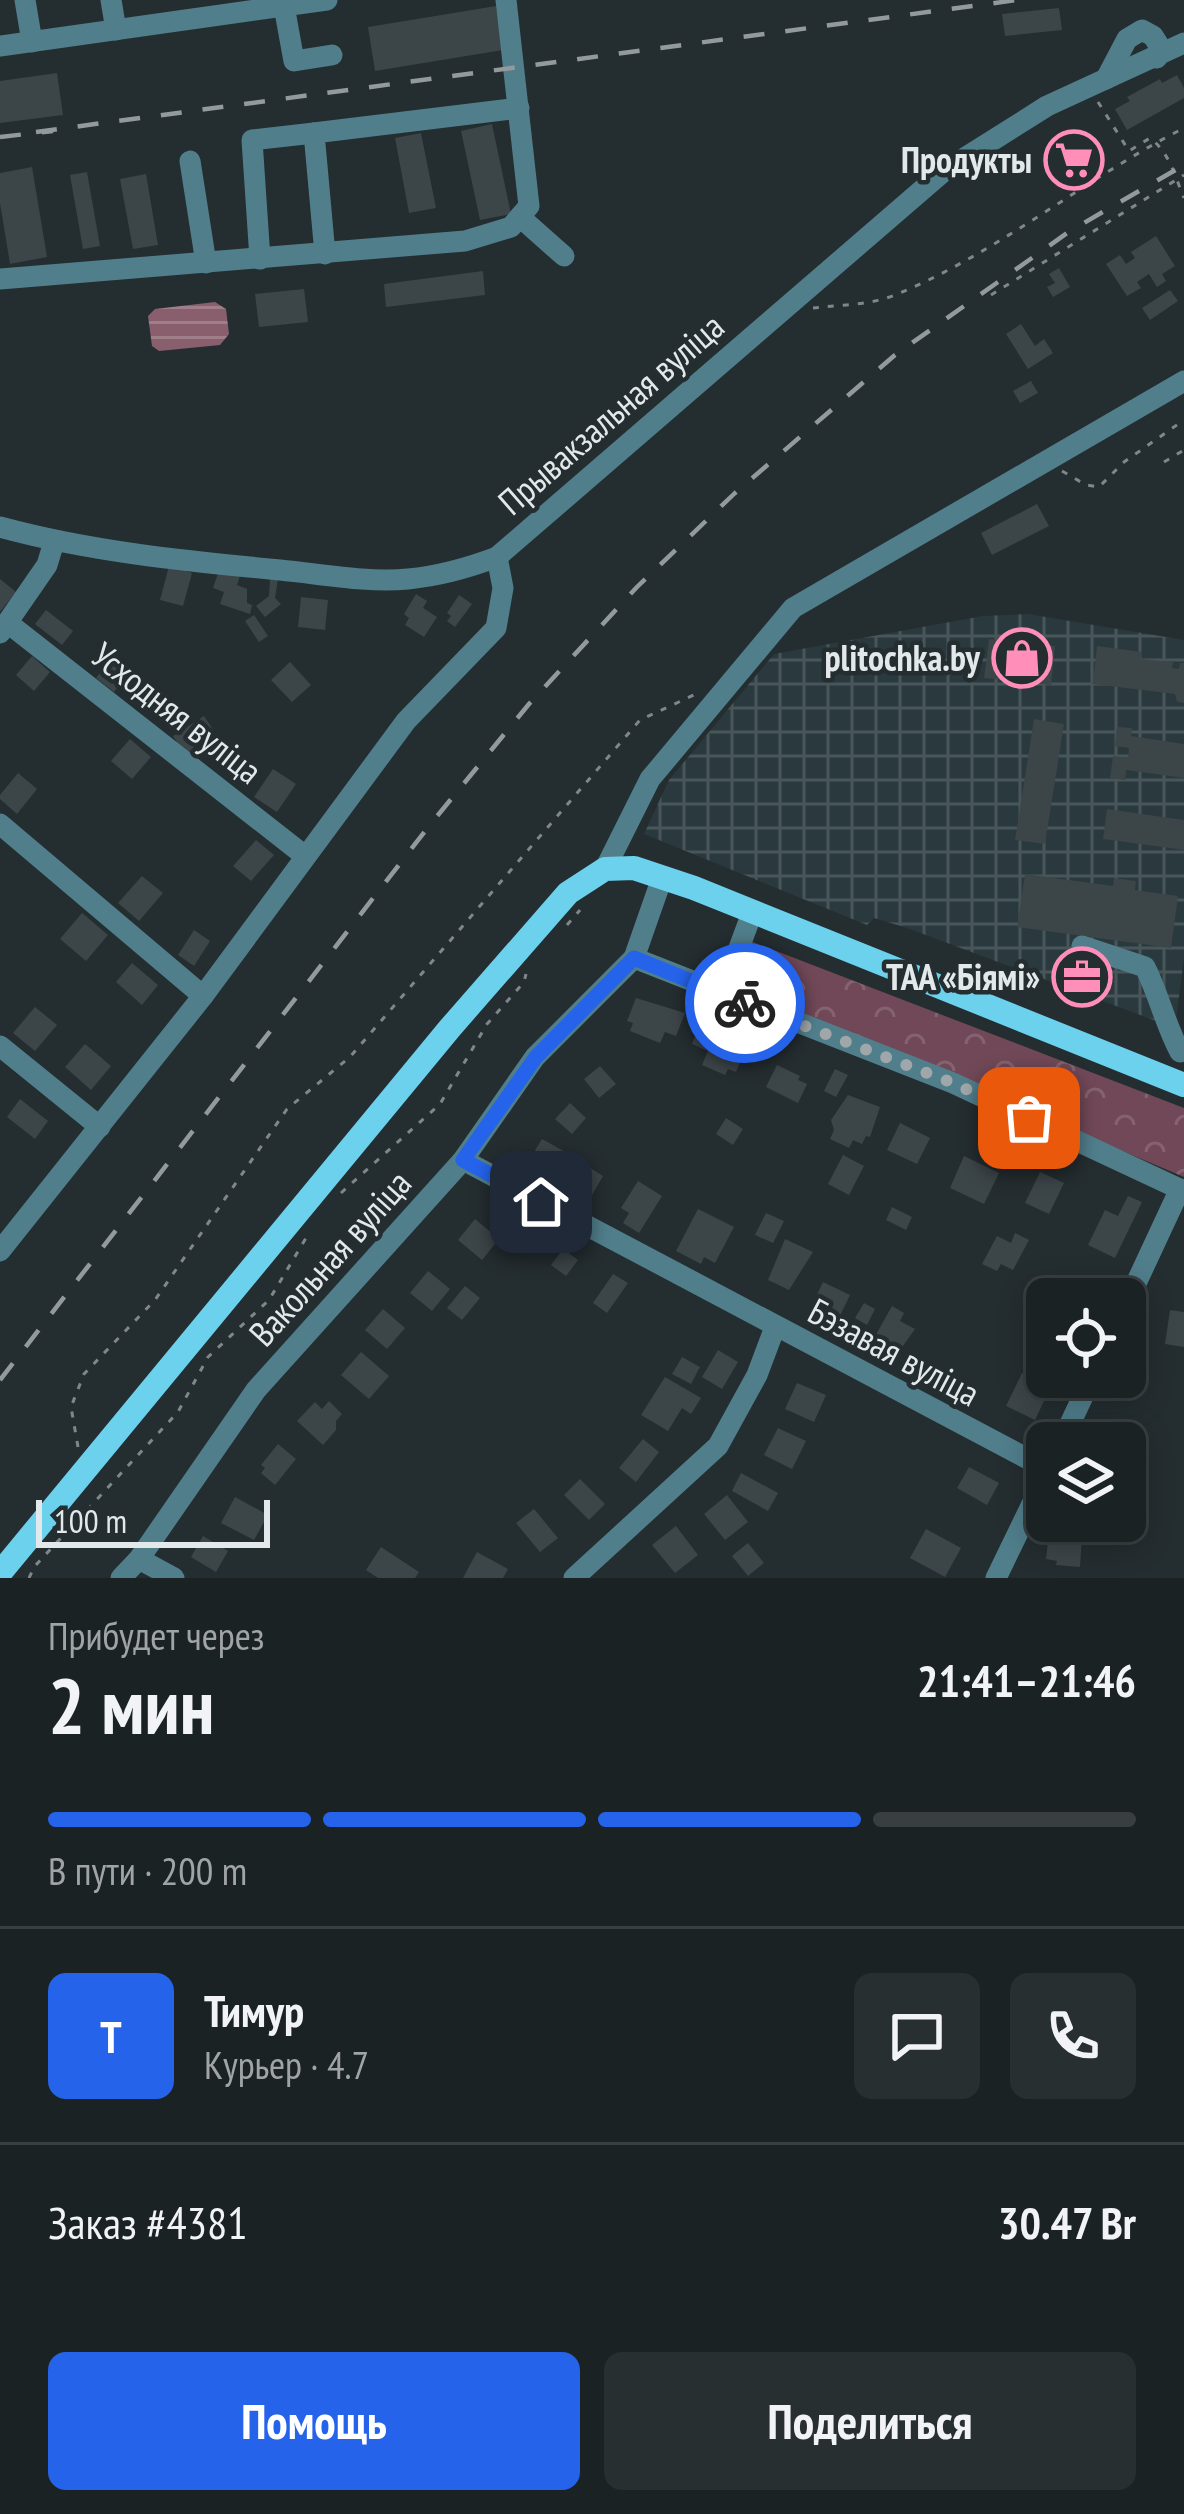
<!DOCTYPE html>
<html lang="ru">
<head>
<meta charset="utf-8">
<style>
  :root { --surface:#1b2224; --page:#282f31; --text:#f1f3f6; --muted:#a0a4a6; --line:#393f41; --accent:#2563eb }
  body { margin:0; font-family:"PT Sans Narrow",sans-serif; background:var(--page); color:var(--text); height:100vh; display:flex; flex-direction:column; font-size:45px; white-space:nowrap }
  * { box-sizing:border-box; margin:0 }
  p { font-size:39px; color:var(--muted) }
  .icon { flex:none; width:66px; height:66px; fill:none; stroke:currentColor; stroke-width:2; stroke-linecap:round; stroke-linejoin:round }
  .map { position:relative; height:1578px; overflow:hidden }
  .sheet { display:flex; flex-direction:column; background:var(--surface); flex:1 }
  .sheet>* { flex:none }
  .buttons { position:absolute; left:1026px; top:1278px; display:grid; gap:24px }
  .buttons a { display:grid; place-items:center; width:120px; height:120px; border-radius:18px; background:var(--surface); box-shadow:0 6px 30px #0003,0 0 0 3px var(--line); font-size:60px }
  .scale { position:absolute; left:36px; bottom:30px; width:234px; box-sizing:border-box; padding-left:12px; border:6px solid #e3e9eb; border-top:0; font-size:33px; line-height:42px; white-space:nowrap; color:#e3e9eb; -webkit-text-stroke:9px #242d30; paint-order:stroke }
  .pin { position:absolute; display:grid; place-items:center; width:102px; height:102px; color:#fff; margin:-51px; border-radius:24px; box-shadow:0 6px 18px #0006 }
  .courier { position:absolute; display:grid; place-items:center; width:120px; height:120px; margin:-60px; border:9px solid #2563eb; border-radius:50%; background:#fff; color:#222; box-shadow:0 3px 15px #0007 }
  .overview em { font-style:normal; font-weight:600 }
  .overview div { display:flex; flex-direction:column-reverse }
  .overview { display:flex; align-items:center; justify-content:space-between; height:204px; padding:0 48px }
  h1 { font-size:78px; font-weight:600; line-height:90px }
  .bar { display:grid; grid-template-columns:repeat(4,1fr); gap:18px 12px; align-content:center; height:144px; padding:0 48px }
  .bar i { height:15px; border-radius:9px; background:var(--line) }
  .bar .selected { background:var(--accent) }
  .bar p { grid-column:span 4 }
  .line { display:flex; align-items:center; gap:30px; padding:0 48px; border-top:3px solid var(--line) }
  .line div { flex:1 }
  .round { display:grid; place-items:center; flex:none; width:126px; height:126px; border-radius:18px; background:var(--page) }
  .primary-button { display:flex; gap:24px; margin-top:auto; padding:24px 48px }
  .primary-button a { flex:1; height:138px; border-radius:18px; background:var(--accent); color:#fff; font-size:48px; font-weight:600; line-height:138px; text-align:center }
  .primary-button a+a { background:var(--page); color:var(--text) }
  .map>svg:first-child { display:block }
</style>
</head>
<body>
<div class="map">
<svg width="1184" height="1578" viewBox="0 0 1184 1578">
  <defs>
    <pattern id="industrial-grid" width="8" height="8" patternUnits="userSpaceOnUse" patternTransform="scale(3)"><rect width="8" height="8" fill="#29393e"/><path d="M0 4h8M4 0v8" fill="none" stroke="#48565a"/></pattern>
    <pattern id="forest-crowns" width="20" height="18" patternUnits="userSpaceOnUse" patternTransform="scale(3)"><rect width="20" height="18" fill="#714857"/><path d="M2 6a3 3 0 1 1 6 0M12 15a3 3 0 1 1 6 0" fill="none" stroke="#85626f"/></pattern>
    <pattern id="water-rules" width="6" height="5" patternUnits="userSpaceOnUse" patternTransform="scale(3)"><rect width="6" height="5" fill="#895e6d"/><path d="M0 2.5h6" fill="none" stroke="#9f7d89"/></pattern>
  </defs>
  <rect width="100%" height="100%" fill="#242d30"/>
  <path fill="url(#industrial-grid)" d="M1028,614L1184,640V958L1175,1028L907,928L874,918L867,925L644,834L669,780L774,654L983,616Z"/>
  <path fill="url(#forest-crowns)" d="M750,941L1184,1108V1177L793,1011L796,988L738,966Z"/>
  <path fill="url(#water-rules)" d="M215,302L226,309L229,334L220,345L159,351L152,346L148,316L155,309Z"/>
  <g fill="#3c4548">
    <path d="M496,6L503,50L375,71L368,27Z"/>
    <path d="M1059,8L1062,30L1005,36L1002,14Z"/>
    <path d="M57,73L63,115L0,123V81Z"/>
    <path d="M1177,75L1184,88V98L1127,130L1115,109L1130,101L1127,97L1160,79L1162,83Z"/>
    <path d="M492,124L511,214L480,220L461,131Z"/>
    <path d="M421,133L436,208L409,213L395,138Z"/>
    <path d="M1082,140L1095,163L1065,179L1053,156Z"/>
    <path d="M32,167L47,257L10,264L0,203V173Z"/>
    <path d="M87,172L100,246L83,249L70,175Z"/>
    <path d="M146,174L158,245L133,249L120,179Z"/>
    <path d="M1156,236L1175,266L1162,274L1166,281L1157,287L1149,274L1137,282L1141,288L1127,296L1106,264L1120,255L1126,264L1135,258L1131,252Z"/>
    <path d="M1059,268L1070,287L1053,297L1047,287L1055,283L1049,274Z"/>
    <path d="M483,271L485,295L386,307L384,284Z"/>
    <path d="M304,289L308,322L259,327L255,294Z"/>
    <path d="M1170,290L1178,301L1150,320L1142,308Z"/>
    <path d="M1021,324L1035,346L1044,339L1053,353L1028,369L1006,334Z"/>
    <path d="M1031,381L1038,393L1020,403L1013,391Z"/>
    <path d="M1037,504L1049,526L992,555L981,533Z"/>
    <path d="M169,566L192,573L183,606L160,600Z"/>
    <path d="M218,573L240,576L237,585L247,589V603L252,605L250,614L220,604L224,592L213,588Z"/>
    <path d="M270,578L278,579L275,598L281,604L265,617L256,606L269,596Z"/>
    <path d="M0,579L16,592L0,612Z"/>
    <path d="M416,594L427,601L423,608L437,617L424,637L405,625L409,618L404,614Z"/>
    <path d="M459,595L472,604L455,627L447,621L451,616L447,613Z"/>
    <path d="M301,597L328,600L325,630L298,627Z"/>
    <path d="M46,610L73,631L62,645L35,624Z"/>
    <path d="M254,615L268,636L259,642L245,621Z"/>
    <path d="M989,639L1055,646L1051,685L984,678Z"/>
    <path d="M1097,646L1142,652L1141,659L1173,662L1172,668L1179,669L1180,663H1184V703L1177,702L1175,694L1093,684Z"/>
    <path d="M115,654L132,668L114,692L96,678Z"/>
    <path d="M32,656L50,672L34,691L16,675Z"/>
    <path d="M290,662L311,685L292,702L271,680Z"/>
    <path d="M204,716L216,734L185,755L173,736Z"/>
    <path d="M1034,719L1064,724L1045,844L1015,840Z"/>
    <path d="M1117,727L1132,728L1131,736L1184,744V778L1126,770L1125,780L1110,778L1113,756L1128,758L1129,748L1115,746Z"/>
    <path d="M130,739L151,757L132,779L111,761Z"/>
    <path d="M273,769L296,784L277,812L254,797Z"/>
    <path d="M18,773L37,789L17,814L0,799V795Z"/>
    <path d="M1107,809L1184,820V850L1103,839Z"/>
    <path d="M256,840L274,855L251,881L233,866Z"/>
    <path d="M1025,874L1113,886L1114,878L1136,881L1135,890L1178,896L1171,948L1017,927Z"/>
    <path d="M142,876L163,893L139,921L118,903Z"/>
    <path d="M82,913L108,935L86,961L60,939Z"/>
    <path d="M194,930L210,941L194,966L178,955Z"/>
    <path d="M132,963L158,985L142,1005L116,982Z"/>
    <path d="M1058,965L1110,985L1104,1000L1052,979Z"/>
    <path d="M636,998L685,1013L676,1036L665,1032L660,1043L630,1031L633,1023L627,1021Z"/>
    <path d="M35,1007L57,1025L35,1051L13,1033Z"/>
    <path d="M702,1019L738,1034L736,1041L747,1046L736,1072L728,1069L725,1075L702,1065L708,1051L692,1044Z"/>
    <path d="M85,1044L111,1066L91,1090L65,1067Z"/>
    <path d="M777,1065L800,1076L798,1080L807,1084L798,1103L766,1087Z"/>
    <path d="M600,1066L616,1084L599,1098L584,1079Z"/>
    <path d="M835,1069L848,1075L836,1097L824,1091Z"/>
    <path d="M848,1095L880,1107L870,1137L866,1136L862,1144L853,1140L849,1148L830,1139L834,1130L831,1120Z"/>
    <path d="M20,1099L48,1121L35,1139L7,1117Z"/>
    <path d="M570,1103L586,1118L572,1134L555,1119Z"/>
    <path d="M726,1118L743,1129L733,1145L716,1134Z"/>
    <path d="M900,1123L930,1138L917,1164L887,1150Z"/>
    <path d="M542,1139L569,1154L553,1181L526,1165Z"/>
    <path d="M843,1155L864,1166L849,1195L828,1184Z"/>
    <path d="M964,1156L999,1173L984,1204L950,1188Z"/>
    <path d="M579,1161L603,1176L588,1202L563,1188Z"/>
    <path d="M1040,1172L1064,1183L1049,1214L1025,1203Z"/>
    <path d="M638,1181L662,1196L639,1233L623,1223L629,1213L621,1208Z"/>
    <path d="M1128,1196L1142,1202L1115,1258L1088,1245L1105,1210L1118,1216Z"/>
    <path d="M892,1207L912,1217L906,1230L886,1220Z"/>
    <path d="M698,1209L734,1227L715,1263L704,1257L701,1264L676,1251Z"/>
    <path d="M766,1213L784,1221L773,1243L755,1235Z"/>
    <path d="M475,1219L499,1239L482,1260L458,1240Z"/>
    <path d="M1015,1233L1029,1240L1013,1270L1001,1264L997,1271L982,1264L997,1236L1011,1243Z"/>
    <path d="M785,1239L813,1252L789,1290L768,1280Z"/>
    <path d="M563,1249L578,1260L566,1276L551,1265Z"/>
    <path d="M428,1271L450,1289L432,1311L410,1293Z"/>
    <path d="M613,1274L628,1283L607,1313L593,1303Z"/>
    <path d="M823,1282L850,1295L838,1320L811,1307Z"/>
    <path d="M465,1286L480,1298L462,1320L447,1308Z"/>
    <path d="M864,1303L875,1309L867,1325L855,1318Z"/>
    <path d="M892,1306L904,1313L900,1321L915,1329L891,1363L877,1355L884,1343L874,1338Z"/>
    <path d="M383,1309L405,1328L387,1349L365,1330Z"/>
    <path d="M1170,1310L1184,1312V1347L1165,1344Z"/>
    <path d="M718,1350L738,1362L722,1389L702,1377Z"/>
    <path d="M361,1352L389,1376L369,1399L341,1375Z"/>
    <path d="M682,1357L700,1367L691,1384L672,1374Z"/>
    <path d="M1022,1373L1051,1386L1035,1420L1006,1406Z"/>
    <path d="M665,1377L701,1398L691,1414L682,1408L668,1431L641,1415Z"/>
    <path d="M797,1383L826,1395L814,1422L785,1409Z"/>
    <path d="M329,1401L342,1414L336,1421V1430L323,1445L297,1421L315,1402L322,1409Z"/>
    <path d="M778,1428L806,1441L792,1469L764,1455Z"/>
    <path d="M1106,1431L1136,1435L1132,1474L1125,1473V1443H1105Z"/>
    <path d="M643,1439L659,1452L636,1482L619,1468Z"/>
    <path d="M278,1444L296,1459L275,1485L261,1473L265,1468L261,1465Z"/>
    <path d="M969,1467L999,1483L987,1505L957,1488Z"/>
    <path d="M741,1473L778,1493L768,1511L732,1491Z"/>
    <path d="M580,1479L605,1504L589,1520L564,1495Z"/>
    <path d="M727,1495L748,1522L725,1540L704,1514Z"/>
    <path d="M235,1497L268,1515L254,1540L221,1523Z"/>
    <path d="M534,1509L558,1538L540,1552L516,1523Z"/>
    <path d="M676,1526L698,1555L675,1573L652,1545Z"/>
    <path d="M926,1529L961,1548L945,1577L910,1558Z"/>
    <path d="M1049,1533L1082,1536L1080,1567L1056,1565L1057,1561L1046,1559Z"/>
    <path d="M203,1536L228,1551L216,1572L191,1557Z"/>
    <path d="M748,1543L764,1563L748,1576L732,1556Z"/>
    <path d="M381,1547L419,1572L415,1578H378L366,1570Z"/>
    <path d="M477,1552L508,1569L503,1578H463Z"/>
  </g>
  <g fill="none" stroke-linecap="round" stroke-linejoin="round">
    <g stroke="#80878a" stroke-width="3" stroke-dasharray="6 9" stroke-linecap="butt">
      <path d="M1098,102L1129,151L1150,138C1170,153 1175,177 1184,198"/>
      <path d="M991,295L1184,175"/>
      <path d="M813,308C840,305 870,305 895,295C998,253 1084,179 1184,128"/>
      <path d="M1164,462L1184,450"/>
      <path d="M1062,471L1086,485L1099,487L1124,462L1184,420"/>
      <path d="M567,925L580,910"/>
      <path d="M341,1193L440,1104L487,1024L524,982L526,974"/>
      <path d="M78,1447L71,1407L84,1374L155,1300L287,1109L350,1057L640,720L696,694"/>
      <path d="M29,1578L34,1567L178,1412L208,1357L269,1300L309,1233"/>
    </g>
    <g stroke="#507e8b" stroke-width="21">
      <path d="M25,0L32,42"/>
      <path d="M111,0L116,30"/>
      <path d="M284,6L294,61L332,55"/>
      <path d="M0,46L327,0"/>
      <path d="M1106,79L1127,39L1142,30L1153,36L1160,47L1157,58"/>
      <path d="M190,161L206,263"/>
      <path d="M520,217L564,256"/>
      <path d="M325,254L314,133L519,108"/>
      <path d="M260,259L252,140L314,133"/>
      <path d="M0,279L465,241L511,227L529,206L506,0"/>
      <path d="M0,527C92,552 186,561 280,570C322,574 367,583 408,579C439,576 468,568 497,557L944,171L1047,106L1184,43"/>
      <path d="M8,623L305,856"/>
      <path d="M0,633L47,565L54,542"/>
      <path d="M0,824L203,996"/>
      <path d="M605,869L650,779L793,608L1184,381"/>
      <path d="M1082,946L1145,967C1159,995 1165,1024 1180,1052"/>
      <path d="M634,958L662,878"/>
      <path d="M722,994L752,913"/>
      <path d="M0,1046L100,1127"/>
      <path d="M463,1160L1047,1469"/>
      <path d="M0,1251L203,996L406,721L496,628L503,588L497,557"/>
      <path d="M1125,1307L1180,1189"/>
      <path d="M1061,1443L1092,1377"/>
      <path d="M139,1559L174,1578"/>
      <path d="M121,1578L139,1559L256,1390L463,1160L535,1057L634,958L953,1083L1184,1191"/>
      <path d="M574,1578L718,1446L757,1375L775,1327"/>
      <path d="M996,1578L1047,1473"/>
    </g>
    <path stroke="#6cd1ed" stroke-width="24" d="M0,1573L450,1028L568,893L605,869L634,868L694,888L1184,1085"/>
    <g stroke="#939a9d" stroke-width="4.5" stroke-dasharray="21 21" stroke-linecap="butt">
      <path d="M36,132L1017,0"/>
      <path d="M0,137L53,131"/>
      <path d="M0,1380L429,826L529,704L637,587L735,493L895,355L1070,231L1184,165"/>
    </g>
  </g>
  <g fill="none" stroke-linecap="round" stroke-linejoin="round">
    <path stroke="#a0a7aa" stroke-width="12" stroke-dasharray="0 21.6" d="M745,1003L953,1083L1029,1118"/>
    <path stroke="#2563eb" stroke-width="15" d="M541,1202L463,1160L536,1057L634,958L745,1003"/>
  </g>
  <defs>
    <symbol id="supermarket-ring" viewBox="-11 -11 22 22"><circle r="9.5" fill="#242d30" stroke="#ff8eb9" stroke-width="1.5"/><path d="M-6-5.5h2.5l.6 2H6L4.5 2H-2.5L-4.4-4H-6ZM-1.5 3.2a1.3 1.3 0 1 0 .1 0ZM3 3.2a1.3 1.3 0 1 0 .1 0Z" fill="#ff8eb9"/></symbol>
    <symbol id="shop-ring" viewBox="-11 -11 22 22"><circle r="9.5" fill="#242d30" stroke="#ff8eb9" stroke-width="1.5"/><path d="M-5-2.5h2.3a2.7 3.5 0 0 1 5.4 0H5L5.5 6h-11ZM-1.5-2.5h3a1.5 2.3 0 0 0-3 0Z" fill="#ff8eb9"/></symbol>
    <symbol id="office-ring" viewBox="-11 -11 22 22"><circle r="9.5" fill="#242d30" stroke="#ff8eb9" stroke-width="1.5"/><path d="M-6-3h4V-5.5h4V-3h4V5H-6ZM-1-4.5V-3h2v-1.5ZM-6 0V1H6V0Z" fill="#ff8eb9"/></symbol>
  </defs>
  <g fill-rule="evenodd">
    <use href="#supermarket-ring" x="1041" y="127" width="66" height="66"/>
    <use href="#shop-ring" x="989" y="625" width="66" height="66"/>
    <use href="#office-ring" x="1049" y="944" width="66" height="66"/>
  </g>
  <g text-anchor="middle" stroke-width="9" stroke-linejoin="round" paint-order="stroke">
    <g font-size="36" font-weight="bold" fill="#e3e9eb" stroke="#242d30" text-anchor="end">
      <text x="1032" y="173">Продукты</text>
      <text x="980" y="671">plitochka.by</text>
      <text x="1040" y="990">ТАА «Біямі»</text>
    </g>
    <g font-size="36" fill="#e3e9eb" stroke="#242d30">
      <text transform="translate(611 414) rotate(-41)" y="13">Прывакзальная вуліца</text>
      <text transform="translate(177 713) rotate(38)" y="13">Усходняя вуліца</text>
      <text transform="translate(330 1258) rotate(-48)" y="13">Вакольная вуліца</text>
      <text transform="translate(894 1352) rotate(28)" y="13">Бэзавая вуліца</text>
    </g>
  </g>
</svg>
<div class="buttons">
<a><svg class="icon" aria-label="locate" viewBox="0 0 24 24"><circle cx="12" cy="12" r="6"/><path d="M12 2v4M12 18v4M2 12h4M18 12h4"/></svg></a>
<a><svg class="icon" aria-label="layers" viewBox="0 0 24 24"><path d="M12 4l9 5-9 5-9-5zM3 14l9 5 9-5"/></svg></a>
</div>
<div class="scale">100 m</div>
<div class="pin" style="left:1029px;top:1118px;background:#ea580c"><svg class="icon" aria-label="bag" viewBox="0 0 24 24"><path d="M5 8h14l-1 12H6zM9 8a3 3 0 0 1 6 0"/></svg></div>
<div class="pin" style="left:541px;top:1202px;background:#1f2937"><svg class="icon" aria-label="home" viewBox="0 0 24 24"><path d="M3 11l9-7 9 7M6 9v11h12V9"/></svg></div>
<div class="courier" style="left:745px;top:1003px"><svg class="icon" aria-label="bike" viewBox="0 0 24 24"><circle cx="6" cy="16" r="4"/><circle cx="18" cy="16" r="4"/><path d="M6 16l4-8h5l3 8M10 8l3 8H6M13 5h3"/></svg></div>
</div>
<section class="sheet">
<div class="overview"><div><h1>2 мин</h1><p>Прибудет через</p></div><em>21:41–21:46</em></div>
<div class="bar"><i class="selected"></i><i class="selected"></i><i class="selected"></i><i></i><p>В пути · 200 m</p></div>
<div class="line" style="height:216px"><b class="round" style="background:var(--accent);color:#fff">Т</b><div><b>Тимур</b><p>Курьер · 4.7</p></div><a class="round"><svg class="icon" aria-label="chat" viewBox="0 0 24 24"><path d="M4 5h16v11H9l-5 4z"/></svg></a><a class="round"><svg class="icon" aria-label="phone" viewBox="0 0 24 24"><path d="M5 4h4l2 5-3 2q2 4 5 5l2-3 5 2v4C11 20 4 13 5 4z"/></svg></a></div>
<div class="line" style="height:156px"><div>Заказ #4381</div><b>30.47 Br</b></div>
<div class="primary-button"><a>Помощь</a><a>Поделиться</a></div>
</section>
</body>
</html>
